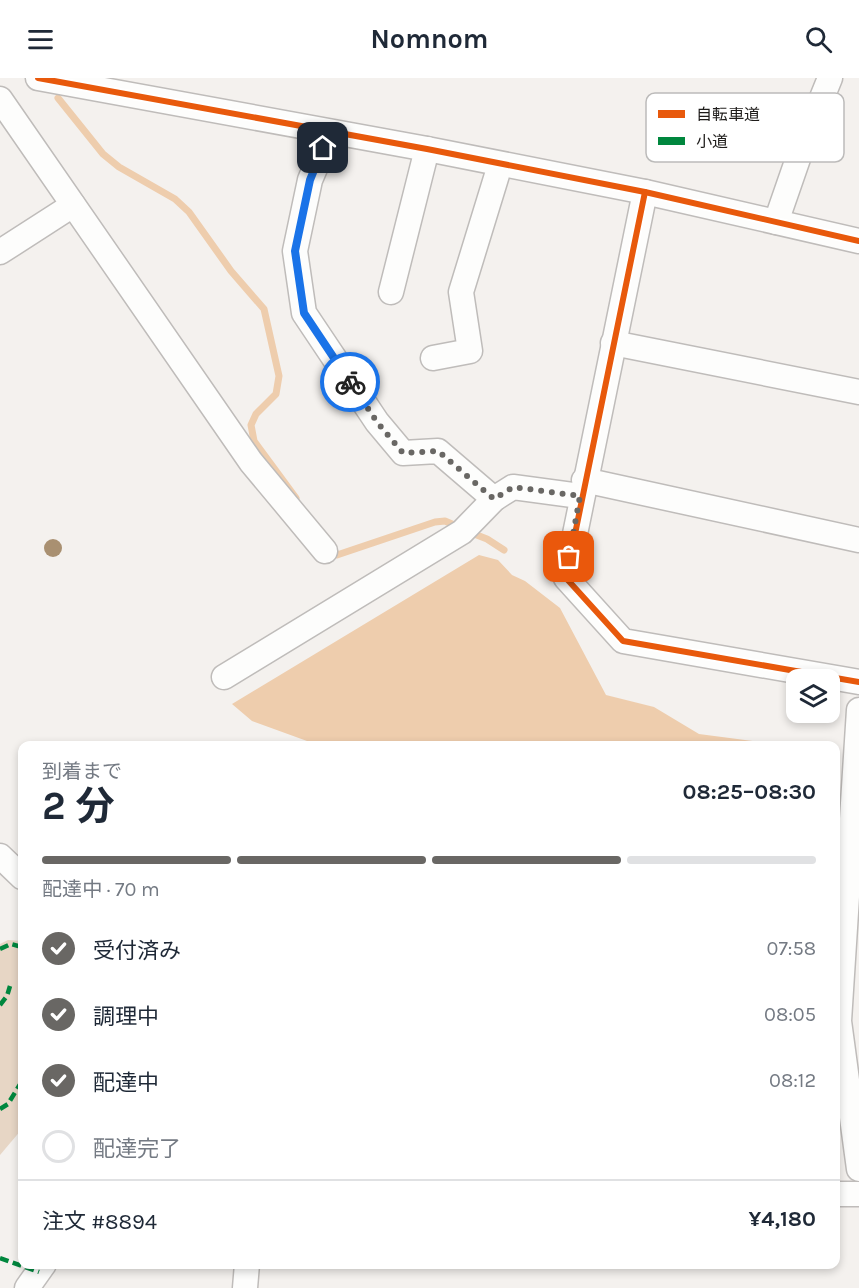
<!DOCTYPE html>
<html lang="ja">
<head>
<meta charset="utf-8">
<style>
  :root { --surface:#fff; --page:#f6f6f7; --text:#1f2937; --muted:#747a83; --line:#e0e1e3; --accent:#696764 }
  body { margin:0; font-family:Karla,"Noto Sans JP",sans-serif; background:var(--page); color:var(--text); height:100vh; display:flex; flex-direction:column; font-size:22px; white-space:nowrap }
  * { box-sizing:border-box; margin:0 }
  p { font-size:20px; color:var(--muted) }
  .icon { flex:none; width:33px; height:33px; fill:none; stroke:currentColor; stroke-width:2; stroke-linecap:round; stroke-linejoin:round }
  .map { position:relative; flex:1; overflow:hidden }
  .drawer { position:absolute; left:18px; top:663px; width:822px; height:528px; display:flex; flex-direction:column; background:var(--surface); border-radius:12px; box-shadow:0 3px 9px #0003 }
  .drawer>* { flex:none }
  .fabs { position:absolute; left:786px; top:591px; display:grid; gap:12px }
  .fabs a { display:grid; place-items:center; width:54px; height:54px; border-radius:12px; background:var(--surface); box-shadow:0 3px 9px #0003; font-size:30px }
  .pin { position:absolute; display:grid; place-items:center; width:51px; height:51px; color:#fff; margin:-26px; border-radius:12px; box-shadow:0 3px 9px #0006 }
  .courier { position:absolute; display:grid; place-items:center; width:60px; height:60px; margin:-30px; border:4px solid #1a73e8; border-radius:50%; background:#fff; color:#222; box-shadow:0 2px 8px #0007 }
  .overview em { font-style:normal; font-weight:700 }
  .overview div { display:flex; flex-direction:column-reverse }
  .overview { display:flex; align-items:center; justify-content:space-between; height:102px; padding:0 24px }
  h1 { font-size:39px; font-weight:700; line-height:45px }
  .bar { display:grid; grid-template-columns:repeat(4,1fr); gap:9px 6px; align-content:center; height:72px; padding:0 24px }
  .bar i { height:8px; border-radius:4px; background:var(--line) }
  .bar .current { background:var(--accent) }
  .bar p { grid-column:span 4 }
  .line { display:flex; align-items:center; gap:15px; padding:0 24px; border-top:2px solid var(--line) }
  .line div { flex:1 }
  ol { padding:0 24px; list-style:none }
  li { display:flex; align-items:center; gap:18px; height:66px }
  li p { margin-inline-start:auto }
  li .icon { padding:6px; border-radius:50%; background:var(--accent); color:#fff; stroke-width:4 }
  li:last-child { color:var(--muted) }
  li i { width:33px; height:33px; border:3px solid var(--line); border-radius:50% }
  header { display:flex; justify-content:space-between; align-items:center; height:78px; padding:0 24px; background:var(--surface); font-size:27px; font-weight:700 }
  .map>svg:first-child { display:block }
</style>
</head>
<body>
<header><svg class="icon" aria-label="menu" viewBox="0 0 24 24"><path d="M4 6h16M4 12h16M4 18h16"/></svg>Nomnom<svg class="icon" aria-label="search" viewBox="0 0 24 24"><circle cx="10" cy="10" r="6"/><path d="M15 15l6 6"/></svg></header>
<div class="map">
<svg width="859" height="1210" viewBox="0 0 859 1210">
  <rect width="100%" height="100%" fill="#f4f1ee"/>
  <path fill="#e7d6c5" d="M8,862L22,863V1051L0,1077V866Z"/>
  <path fill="#eecdad" d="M479,477L498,482L512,497L525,503L560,530L606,617L654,629L699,656L783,667H318L252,643L232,626Z"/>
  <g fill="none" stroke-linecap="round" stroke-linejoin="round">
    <g stroke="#eecdad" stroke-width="7">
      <path d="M58,20L103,76L119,89L175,121L189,134L231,193L264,231L279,298L276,316L256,336L251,347L254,363L296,420"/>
      <path d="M469,454L487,461L504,472"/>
      <path d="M331,468L337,477L435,444L445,443L459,449"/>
    </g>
    <defs>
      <g id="minor">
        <path d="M38,0L427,71L645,114L859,163"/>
        <path d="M0,21L251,384L325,473"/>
        <path d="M330,55L310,102L295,173L304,235L377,344L403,375L438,373L494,421"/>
        <path d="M645,114L566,500L623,563L859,604"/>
        <path d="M776,144L802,69L830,0"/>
        <path d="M0,174L73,127"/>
        <path d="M391,214L427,71"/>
        <path d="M613,265L859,314"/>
        <path d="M433,280L470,273L461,214L500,87"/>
        <path d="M584,402L859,462"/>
        <path d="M224,599L462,454L494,421L513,409L580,418"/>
        <path d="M859,632L839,943L859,1091"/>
        <path d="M0,778L22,799"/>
        <path d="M836,1116H859"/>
        <path d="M27,1210L44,1186"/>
        <path d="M245,1210L247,1186"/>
      </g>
    </defs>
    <use href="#minor" stroke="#bfbcba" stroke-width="27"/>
    <use href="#minor" stroke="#fdfdfc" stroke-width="24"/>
    <g stroke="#00873e" stroke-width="4.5" stroke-dasharray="9 4.5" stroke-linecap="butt">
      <path d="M0,871L11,866L22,869"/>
      <path d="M0,927L7,918L10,908"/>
      <path d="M0,1031L8,1026L22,1003"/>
      <path d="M0,1180L39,1194"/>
    </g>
    <defs>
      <g id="cycleway">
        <path d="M38,0L427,71L645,114L859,163"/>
        <path d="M645,114L566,500L623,563L859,604"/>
      </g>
    </defs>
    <use href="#cycleway" stroke="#fff" stroke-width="10"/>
    <use href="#cycleway" stroke="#e8590c" stroke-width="6"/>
  </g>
  <circle fill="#a99071" cx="53" cy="470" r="9"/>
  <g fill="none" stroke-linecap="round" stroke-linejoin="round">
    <path stroke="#696764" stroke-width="6" stroke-dasharray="0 10.8" d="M350,304L377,344L403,375L438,373L494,421L513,409L580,418L569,479"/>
    <path stroke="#1a73e8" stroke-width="8" d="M323,70L310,102L295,173L304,235L350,304"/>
  </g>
  <rect x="646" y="15" width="198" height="69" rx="9" fill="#fff" stroke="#bcbbba" stroke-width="1.5"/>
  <rect x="658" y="32" width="27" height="8" fill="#e8590c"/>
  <rect x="658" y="59" width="27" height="8" fill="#00873e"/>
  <g font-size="16" fill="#1e1c1a">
    <text x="696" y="42">自転車道</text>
    <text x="696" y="69">小道</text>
  </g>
</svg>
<div class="fabs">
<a><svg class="icon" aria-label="layers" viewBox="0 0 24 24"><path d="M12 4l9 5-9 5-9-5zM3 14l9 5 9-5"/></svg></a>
</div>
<div class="pin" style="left:569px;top:479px;background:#ea580c"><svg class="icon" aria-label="bag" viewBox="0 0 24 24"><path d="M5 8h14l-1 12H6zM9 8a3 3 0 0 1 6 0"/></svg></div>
<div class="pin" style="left:323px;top:70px;background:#1f2937"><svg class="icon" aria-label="home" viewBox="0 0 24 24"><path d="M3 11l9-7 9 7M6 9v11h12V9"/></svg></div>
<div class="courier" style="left:350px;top:304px"><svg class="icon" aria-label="bike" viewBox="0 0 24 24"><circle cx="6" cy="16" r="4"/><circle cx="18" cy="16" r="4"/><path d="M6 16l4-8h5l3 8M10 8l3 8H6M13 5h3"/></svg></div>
<section class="drawer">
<div class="overview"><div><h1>2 分</h1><p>到着まで</p></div><em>08:25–08:30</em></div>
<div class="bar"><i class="current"></i><i class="current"></i><i class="current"></i><i></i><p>配達中 · 70 m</p></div>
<ol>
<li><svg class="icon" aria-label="check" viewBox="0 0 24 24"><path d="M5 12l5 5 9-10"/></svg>受付済み<p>07:58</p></li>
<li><svg class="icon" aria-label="check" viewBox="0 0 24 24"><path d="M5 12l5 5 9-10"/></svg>調理中<p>08:05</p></li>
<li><svg class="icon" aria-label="check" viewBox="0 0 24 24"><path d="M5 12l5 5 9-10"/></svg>配達中<p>08:12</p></li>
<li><i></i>配達完了</li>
</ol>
<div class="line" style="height:78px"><div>注文 #8894</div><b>¥4,180</b></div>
</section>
</div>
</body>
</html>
